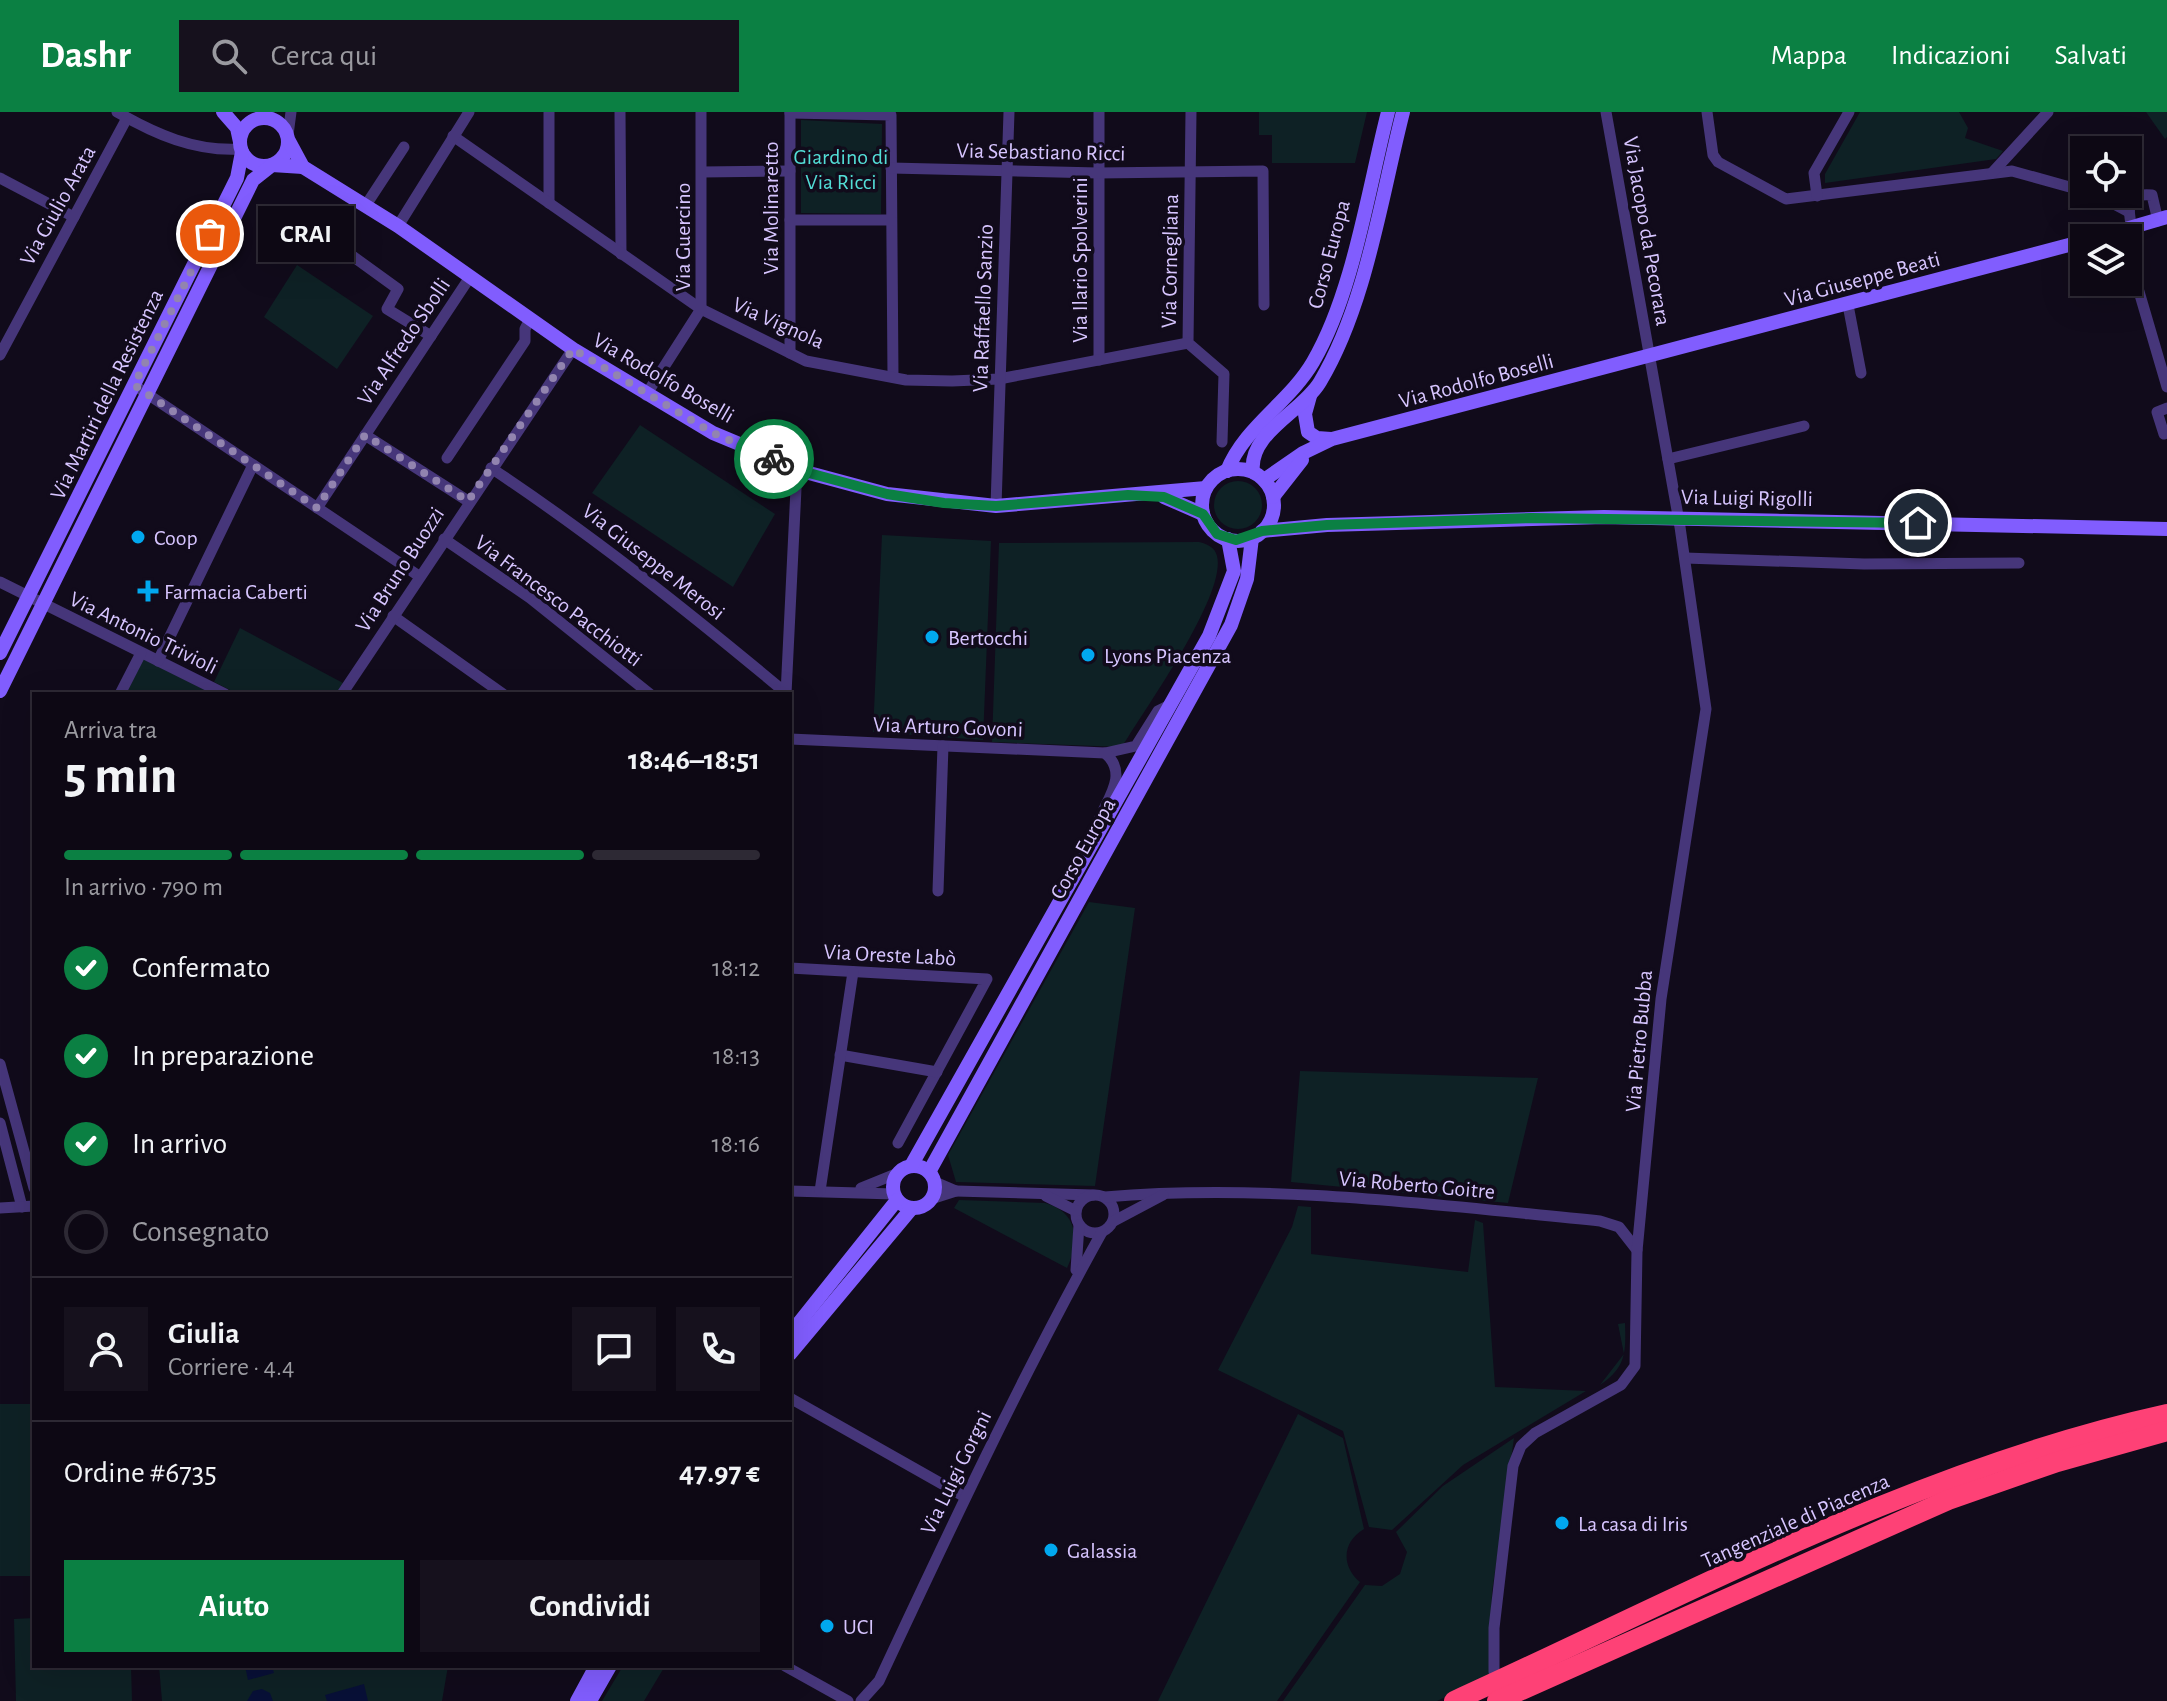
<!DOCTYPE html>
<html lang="it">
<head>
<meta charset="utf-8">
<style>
  :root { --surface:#0d0814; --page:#16111d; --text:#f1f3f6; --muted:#9a9aa0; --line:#2d2934; --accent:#0b8043 }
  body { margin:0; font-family:"Alegreya Sans",sans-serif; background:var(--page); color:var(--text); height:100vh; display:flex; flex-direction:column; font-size:30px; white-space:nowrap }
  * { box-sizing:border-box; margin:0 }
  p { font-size:26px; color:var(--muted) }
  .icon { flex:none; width:44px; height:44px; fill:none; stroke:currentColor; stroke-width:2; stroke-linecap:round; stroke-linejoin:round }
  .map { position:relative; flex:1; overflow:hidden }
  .sheet { position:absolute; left:32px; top:580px; width:760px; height:976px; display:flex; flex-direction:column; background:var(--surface); border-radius:0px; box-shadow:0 8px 32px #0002,0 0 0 2px var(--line) }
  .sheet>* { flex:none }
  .fabs { position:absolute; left:2070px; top:24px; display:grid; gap:16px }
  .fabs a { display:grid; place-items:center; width:72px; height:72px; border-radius:0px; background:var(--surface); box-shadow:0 8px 32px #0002,0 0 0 2px var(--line); font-size:40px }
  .pin { position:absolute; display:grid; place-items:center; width:68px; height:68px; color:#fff; margin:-34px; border:4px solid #fff; border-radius:50%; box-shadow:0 2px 8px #0007 }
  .courier { position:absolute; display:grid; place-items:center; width:80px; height:80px; margin:-40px; border:6px solid #0b8043; border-radius:50%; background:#fff; color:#222; box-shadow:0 2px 10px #0007 }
  .bubble { position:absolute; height:56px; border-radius:0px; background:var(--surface); box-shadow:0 8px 32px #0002,0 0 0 2px var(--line); font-size:26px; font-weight:700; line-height:56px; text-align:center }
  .summary em { font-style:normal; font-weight:700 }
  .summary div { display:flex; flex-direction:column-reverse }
  .summary { display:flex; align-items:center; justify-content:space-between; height:136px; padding:0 32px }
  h1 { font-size:52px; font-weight:700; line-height:60px }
  .bar { display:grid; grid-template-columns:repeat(4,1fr); gap:12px 8px; align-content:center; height:96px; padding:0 32px }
  .bar i { height:10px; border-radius:6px; background:var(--line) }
  .bar .selected { background:var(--accent) }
  .bar p { grid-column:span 4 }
  .line { display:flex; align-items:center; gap:20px; padding:0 32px; border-top:2px solid var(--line) }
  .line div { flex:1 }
  .round { display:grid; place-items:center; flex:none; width:84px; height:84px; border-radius:0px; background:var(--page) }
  ol { padding:0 32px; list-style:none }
  li { display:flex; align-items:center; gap:24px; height:88px }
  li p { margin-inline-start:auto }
  li .icon { padding:8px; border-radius:50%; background:var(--accent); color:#fff; stroke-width:4 }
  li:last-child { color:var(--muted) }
  li i { width:44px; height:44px; border:4px solid var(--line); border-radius:50% }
  .button { display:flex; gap:16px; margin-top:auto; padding:16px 32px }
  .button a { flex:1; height:92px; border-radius:0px; background:var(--accent); color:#fff; font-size:32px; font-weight:700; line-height:92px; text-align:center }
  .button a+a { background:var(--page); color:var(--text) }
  header { display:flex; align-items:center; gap:48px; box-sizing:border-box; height:112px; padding:0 40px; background:var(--accent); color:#fff }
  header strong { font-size:38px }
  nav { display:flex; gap:44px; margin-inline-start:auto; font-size:28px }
  .search { width:560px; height:72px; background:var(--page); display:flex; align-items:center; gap:20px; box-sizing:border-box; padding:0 28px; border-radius:0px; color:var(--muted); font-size:30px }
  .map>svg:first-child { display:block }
</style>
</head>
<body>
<header>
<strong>Dashr</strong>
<div class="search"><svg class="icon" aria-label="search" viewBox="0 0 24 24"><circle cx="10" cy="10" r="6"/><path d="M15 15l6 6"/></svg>Cerca qui</div>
<nav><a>Mappa</a><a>Indicazioni</a><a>Salvati</a></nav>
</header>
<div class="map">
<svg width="2167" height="1589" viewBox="0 0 2167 1589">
  <rect width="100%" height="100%" fill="#110b1b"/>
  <g fill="#0e2125">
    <path d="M1259,0H1367L1355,51H1272V23H1259Z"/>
    <path d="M1860,0H1959L1968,16L1965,26L2003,39L1996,47L1825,71V62Z"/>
    <path d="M2146,0H2167V25L2165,27Z"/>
    <path d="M801,8L882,12L881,102L801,101Z"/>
    <path d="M297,153L373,204L337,257L264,205Z"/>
    <path d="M640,313L775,402L733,475L592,381Z"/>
    <circle cx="1238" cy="393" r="24"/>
    <path d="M882,423L991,429L983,628L873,620Z"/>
    <path d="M1199,430C1207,432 1215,435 1217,444C1227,483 1144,598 1122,635L992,630L999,431Z"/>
    <path d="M240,516L343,571L337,582H238L214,570Z"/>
    <path d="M143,547L205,578L204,582H126Z"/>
    <path d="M1089,790L1135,796L1095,1074L956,1070L948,1043Z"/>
    <path d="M1300,959L1538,966L1508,1091L1291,1070Z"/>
    <path d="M959,1088L1045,1091C1078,1100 1080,1129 1067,1156L954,1096Z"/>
    <path d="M1298,1094L1311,1095V1142L1468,1160L1475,1108L1483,1111L1495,1275L1586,1279L1463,1353L1392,1418L1369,1415L1343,1319L1218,1258L1292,1115Z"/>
    <path d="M1625,1211C1626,1241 1626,1255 1600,1273L1624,1242L1618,1212Z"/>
    <path d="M0,1292H32L34,1464H0Z"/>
    <path d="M1298,1302L1343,1326L1364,1417C1342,1430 1341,1454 1360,1470L1277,1589H1158Z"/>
    <path d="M1514,1326L1492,1480L1489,1564L1437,1589H1283L1365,1473L1382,1474L1400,1462L1407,1440L1396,1420L1443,1374Z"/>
    <path d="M34,1506V1554H131L132,1589H16L14,1507Z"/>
    <path d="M159,1554H448L442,1589H162Z"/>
    <path d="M623,1554H665L644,1589H602Z"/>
  </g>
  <g fill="#081037">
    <path d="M245,1554H272L274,1561L248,1568Z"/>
    <path d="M364,1572L368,1589H327L325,1583Z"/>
    <path d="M262,1577L270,1581L273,1589H247L253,1579Z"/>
  </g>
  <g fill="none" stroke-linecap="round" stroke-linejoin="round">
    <g stroke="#46367a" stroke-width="11">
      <path d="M117,0C155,22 195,40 241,37"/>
      <path d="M549,0V91"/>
      <path d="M620,0L621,142"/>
      <path d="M1099,0V248"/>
      <path d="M1191,0L1188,231L1224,262L1222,330"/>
      <path d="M1707,0L1713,43L1718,50L1786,87L2012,59L2084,79"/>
      <path d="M790,1L891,3L893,265"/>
      <path d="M261,6L269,0"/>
      <path d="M288,23L291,0"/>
      <path d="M453,24L701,197L806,249L906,268L952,269L999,267L1188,231"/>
      <path d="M891,56L1098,61L1263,59L1264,193"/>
      <path d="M702,60L790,59"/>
      <path d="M1992,61L2048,0"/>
      <path d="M0,66L74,105"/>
      <path d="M2095,82L2127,99"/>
      <path d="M1817,84L1814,61L1849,0"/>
      <path d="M366,93L404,35"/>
      <path d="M790,108H891"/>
      <path d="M398,114L469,0"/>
      <path d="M2132,116C2127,96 2127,80 2152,83L2158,109"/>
      <path d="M294,139L311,114L398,177L387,197L431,224"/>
      <path d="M2128,142L2167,275"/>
      <path d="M1848,193L1861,261"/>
      <path d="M790,241V0"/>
      <path d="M0,243L127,6"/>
      <path d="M134,273L419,464"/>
      <path d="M646,283L701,197V0"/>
      <path d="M2167,296L2157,300L2164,322L2167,321"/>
      <path d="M365,323L468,389"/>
      <path d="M447,346L525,229V217L530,207"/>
      <path d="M1668,347L1804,314"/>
      <path d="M491,356C595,425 690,501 786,581"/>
      <path d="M996,394L1009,0"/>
      <path d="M317,396L470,165"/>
      <path d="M444,427L530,486L650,582"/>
      <path d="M1685,446L1864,452L2019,451"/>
      <path d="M0,470L225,582"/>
      <path d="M393,504L503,582"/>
      <path d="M158,549L253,353"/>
      <path d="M120,582L141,541"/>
      <path d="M342,582L573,237"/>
      <path d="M786,582L797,356"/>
      <path d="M790,627L1105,641L1136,634L1158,599L1170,593"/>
      <path d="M1093,726C1097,696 1134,666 1105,641"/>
      <path d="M938,779L943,634"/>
      <path d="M790,856L987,867L898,1031"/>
      <path d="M840,943L937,960"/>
      <path d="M0,952L34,1076"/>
      <path d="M0,1011L22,1095"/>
      <path d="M861,1076L898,1061"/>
      <path d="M790,1079L894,1082"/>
      <path d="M820,1079L853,860"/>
      <path d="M956,1079L1093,1083"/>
      <circle cx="1095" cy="1102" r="19"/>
      <path d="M1046,1084L1076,1099"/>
      <path d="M1105,1085C1271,1071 1435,1093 1600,1109L1619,1115L1637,1138"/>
      <path d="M931,1087L956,1079L935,1070"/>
      <path d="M0,1096L34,1094"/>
      <path d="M1114,1109L1163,1083"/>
      <path d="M1076,1158L1079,1113"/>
      <path d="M790,1286L965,1385"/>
      <path d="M785,1554L848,1589"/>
      <path d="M1494,1560V1516L1513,1354L1521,1334L1535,1321L1621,1273L1635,1254L1637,1139L1661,887L1706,597L1680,415L1606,0"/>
      <path d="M861,1589L879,1569C950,1417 1021,1266 1102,1120"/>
    </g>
    <g stroke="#815dfe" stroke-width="14">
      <path d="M223,0L237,16L240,30"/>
      <circle cx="264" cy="30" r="24"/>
      <path d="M289,29L303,55L398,114L573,237L713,321L809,361L887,382L996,394L1206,376"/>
      <path d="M2095,126L2167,105"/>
      <path d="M1310,284L1305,302L1308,320L1317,326L1331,327"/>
      <circle cx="1238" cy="393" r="36"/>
      <path d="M1227,359C1244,315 1289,291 1313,250C1353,182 1368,78 1388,0"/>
      <path d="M1253,360C1248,321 1302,300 1320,270C1366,193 1381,86 1403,0"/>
      <path d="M1264,368L1303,341L1332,327L2084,129"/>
      <path d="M1164,385L1203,402"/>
      <path d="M1273,385L1302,348"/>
      <path d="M1262,419L1327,413L1604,405L2167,417"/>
      <path d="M0,541L237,66L242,40"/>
      <path d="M0,579L253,68L272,53L303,55"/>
      <circle cx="914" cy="1075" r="21"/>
      <path d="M911,1054L1209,524L1234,459L1228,427"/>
      <path d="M929,1060L1231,513L1247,467L1252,426"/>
      <path d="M790,1222L897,1088"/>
      <path d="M790,1242L912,1096"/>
      <path d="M577,1589L596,1554"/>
      <path d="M590,1589L610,1554"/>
    </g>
    <g stroke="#fe4176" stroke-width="20">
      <path d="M1454,1589C1685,1484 1917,1357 2167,1302"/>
      <path d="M1497,1589L1948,1388L2057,1350L2167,1319"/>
    </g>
  </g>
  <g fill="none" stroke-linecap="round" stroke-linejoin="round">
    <path stroke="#9284af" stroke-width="8" stroke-dasharray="0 14.4" d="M210,122L134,273L317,396L365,323L468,389L573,237L713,321L774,347"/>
    <path stroke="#0b8043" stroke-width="10" d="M774,347L809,361L887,382L944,391L996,394L1128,383L1164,385L1203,402L1217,422L1236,428L1262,419L1327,413L1531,406L1918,411"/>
  </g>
  <g fill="#01a8ef" stroke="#110b1b" stroke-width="3">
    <circle cx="138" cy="425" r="8"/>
    <path d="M144 467h8v8h8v8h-8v8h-8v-8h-8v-8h8z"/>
    <circle cx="932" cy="525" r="8"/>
    <circle cx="1088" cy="543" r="8"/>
    <circle cx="1562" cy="1411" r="8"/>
    <circle cx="1051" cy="1438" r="8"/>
    <circle cx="827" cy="1514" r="8"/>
  </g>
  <g text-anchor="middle" stroke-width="7" stroke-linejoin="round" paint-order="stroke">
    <g font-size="22" fill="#d7c5ff" stroke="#110b1b">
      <text transform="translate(1041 39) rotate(1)" y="8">Via Sebastiano Ricci</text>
      <text transform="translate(57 93) rotate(-61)" y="8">Via Giulio Arata</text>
      <text transform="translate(770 96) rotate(-90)" y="8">Via Molinaretto</text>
      <text transform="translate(1648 119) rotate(80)" y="8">Via Jacopo da Pecorara</text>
      <text transform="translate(682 125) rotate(-90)" y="8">Via Guercino</text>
      <text transform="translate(1328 142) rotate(-75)" y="8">Corso Europa</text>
      <text transform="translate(1079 148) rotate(-90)" y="8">Via Ilario Spolverini</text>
      <text transform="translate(1169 149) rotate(-89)" y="8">Via Cornegliana</text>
      <text transform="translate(1862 166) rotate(-15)" y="8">Via Giuseppe Beati</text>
      <text transform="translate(982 196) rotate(-88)" y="8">Via Raffaello Sanzio</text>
      <text transform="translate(779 210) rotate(24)" y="8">Via Vignola</text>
      <text transform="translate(403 229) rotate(-56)" y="8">Via Alfredo Sbolli</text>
      <text transform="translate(664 265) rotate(30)" y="8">Via Rodolfo Boselli</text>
      <text transform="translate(1476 268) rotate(-15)" y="8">Via Rodolfo Boselli</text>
      <text transform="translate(106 282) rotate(-64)" y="8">Via Martiri della Resistenza</text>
      <text transform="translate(1747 385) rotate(1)" y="8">Via Luigi Rigolli</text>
      <text transform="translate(654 449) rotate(38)" y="8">Via Giuseppe Merosi</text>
      <text transform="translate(399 457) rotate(-57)" y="8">Via Bruno Buozzi</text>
      <text transform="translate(559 488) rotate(37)" y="8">Via Francesco Pacchiotti</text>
      <text transform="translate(144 520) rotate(26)" y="8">Via Antonio Trivioli</text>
      <text transform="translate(948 614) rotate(2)" y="8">Via Arturo Govoni</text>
      <text transform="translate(1082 736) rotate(-61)" y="8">Corso Europa</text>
      <text transform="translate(890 842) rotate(3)" y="8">Via Oreste Labò</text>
      <text transform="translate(1638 929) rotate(-85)" y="8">Via Pietro Bubba</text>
      <text transform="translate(1417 1072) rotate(5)" y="8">Via Roberto Goitre</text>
      <text transform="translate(955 1360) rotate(-64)" y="8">Via Luigi Gorgni</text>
      <text transform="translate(1795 1408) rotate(-24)" y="8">Tangenziale di Piacenza</text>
    </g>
    <g font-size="22" fill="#53ddd6" stroke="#110b1b">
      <text x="841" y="52">Giardino di<tspan x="841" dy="25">Via Ricci</tspan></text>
    </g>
    <g font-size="22" fill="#d7c5ff" stroke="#110b1b" text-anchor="start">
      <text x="154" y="433">Coop</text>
      <text x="164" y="487">Farmacia Caberti</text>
      <text x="948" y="533">Bertocchi</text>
      <text x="1104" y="551">Lyons Piacenza</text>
      <text x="1578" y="1419">La casa di Iris</text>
      <text x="1067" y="1446">Galassia</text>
      <text x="843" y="1522">UCI</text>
    </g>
  </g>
</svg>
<div class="fabs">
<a><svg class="icon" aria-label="locate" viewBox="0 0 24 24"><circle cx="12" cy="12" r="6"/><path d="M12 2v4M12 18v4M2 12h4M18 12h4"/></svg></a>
<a><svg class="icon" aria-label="layers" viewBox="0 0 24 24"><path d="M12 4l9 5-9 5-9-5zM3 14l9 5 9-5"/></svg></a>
</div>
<div class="pin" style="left:210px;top:122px;background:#ea580c"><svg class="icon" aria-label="bag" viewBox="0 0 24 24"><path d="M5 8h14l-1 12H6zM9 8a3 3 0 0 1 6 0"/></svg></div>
<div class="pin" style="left:1918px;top:411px;background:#1f2937"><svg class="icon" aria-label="home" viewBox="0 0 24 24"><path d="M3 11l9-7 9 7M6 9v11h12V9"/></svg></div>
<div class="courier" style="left:774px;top:347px"><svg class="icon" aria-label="bike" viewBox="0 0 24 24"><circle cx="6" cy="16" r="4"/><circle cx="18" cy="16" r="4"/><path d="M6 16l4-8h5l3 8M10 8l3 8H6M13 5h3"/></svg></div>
<div class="bubble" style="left:258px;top:94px;width:96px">CRAI</div>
<section class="sheet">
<div class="summary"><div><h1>5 min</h1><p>Arriva tra</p></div><em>18:46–18:51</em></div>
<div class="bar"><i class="selected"></i><i class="selected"></i><i class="selected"></i><i></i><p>In arrivo · 790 m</p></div>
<ol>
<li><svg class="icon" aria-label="check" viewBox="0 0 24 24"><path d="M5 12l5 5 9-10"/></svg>Confermato<p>18:12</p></li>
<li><svg class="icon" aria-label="check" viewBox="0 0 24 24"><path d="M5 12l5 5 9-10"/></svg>In preparazione<p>18:13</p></li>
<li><svg class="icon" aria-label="check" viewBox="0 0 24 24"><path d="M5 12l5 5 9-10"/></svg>In arrivo<p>18:16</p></li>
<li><i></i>Consegnato</li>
</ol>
<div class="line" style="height:144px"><a class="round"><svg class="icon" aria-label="person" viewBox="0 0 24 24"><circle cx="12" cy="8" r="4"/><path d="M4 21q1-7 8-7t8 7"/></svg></a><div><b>Giulia</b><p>Corriere · 4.4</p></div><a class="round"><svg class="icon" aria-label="chat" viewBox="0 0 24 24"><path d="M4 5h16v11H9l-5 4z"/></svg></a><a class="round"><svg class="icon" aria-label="phone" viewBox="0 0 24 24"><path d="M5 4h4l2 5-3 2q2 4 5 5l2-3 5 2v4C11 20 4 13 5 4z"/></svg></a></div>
<div class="line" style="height:104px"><div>Ordine #6735</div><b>47.97 €</b></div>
<div class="button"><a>Aiuto</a><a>Condividi</a></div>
</section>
</div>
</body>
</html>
